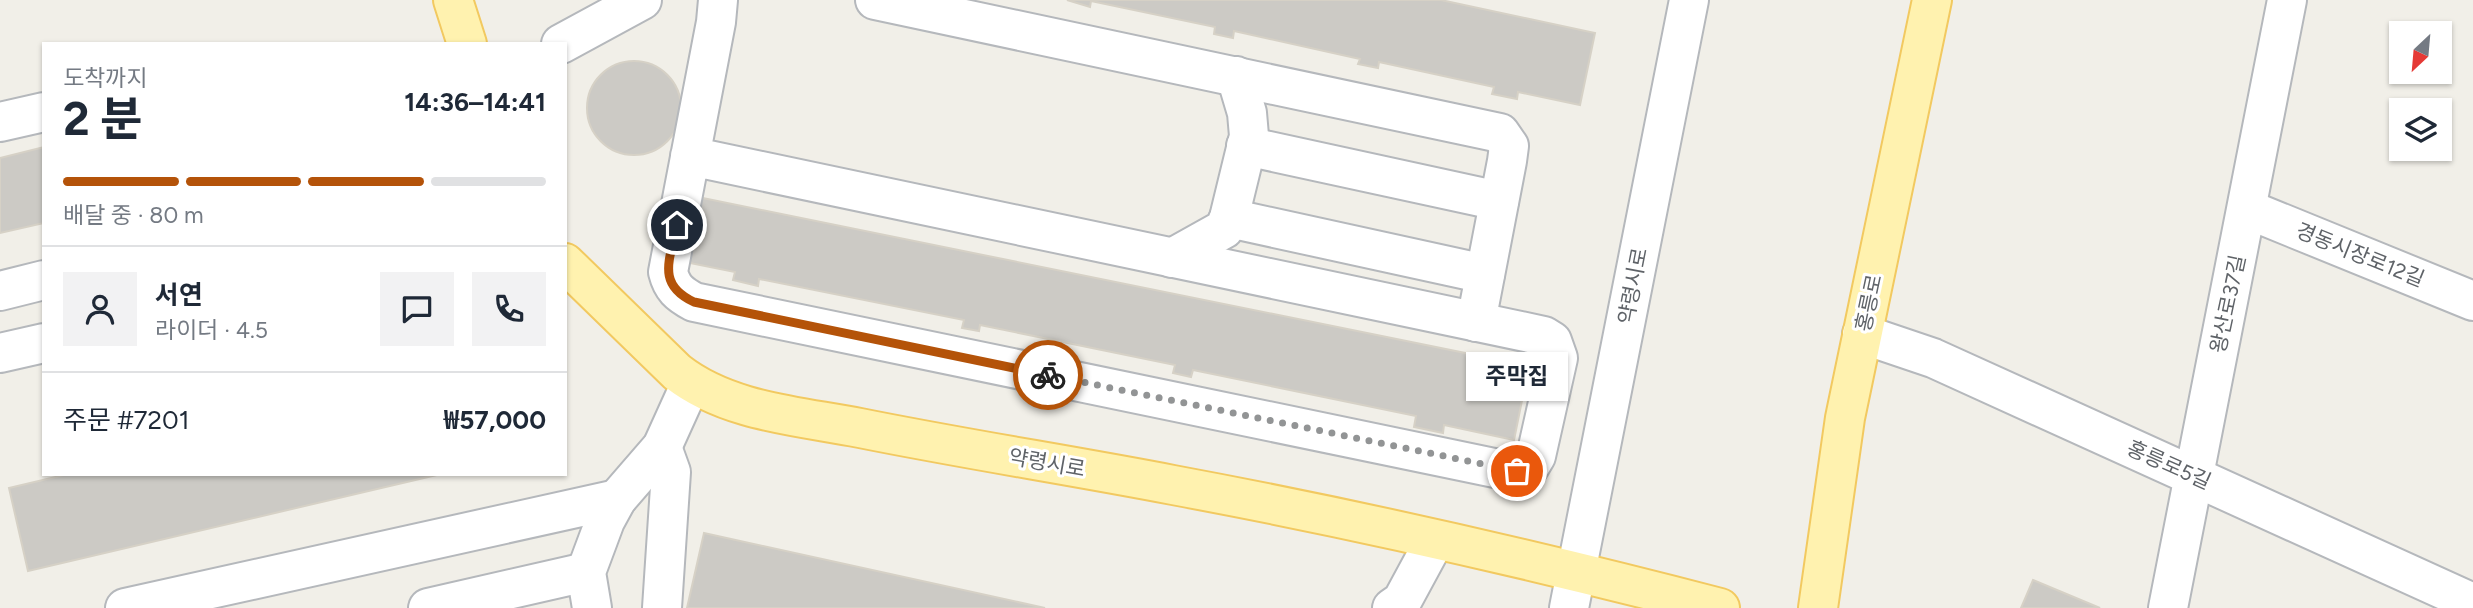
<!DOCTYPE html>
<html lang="ko">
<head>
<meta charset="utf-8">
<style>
  :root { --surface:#fff; --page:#f2f2f3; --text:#1f2937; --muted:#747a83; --line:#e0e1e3; --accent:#b45309 }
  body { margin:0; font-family:Figtree,"Noto Sans KR",sans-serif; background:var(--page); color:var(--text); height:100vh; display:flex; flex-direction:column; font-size:26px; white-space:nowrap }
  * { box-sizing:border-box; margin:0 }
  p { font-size:23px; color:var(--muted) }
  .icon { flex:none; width:38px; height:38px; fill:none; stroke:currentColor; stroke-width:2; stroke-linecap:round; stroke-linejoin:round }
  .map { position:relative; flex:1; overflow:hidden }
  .sheet { position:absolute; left:42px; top:42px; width:525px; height:434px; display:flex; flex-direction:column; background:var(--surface); border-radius:0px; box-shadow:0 2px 5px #0004 }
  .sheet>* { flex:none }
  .needle { width:46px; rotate:206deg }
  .fabs { position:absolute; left:2389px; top:21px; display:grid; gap:14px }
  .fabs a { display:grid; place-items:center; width:63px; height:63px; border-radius:0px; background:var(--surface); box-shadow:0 2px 5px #0004; font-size:35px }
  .pin { position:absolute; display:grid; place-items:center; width:60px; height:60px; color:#fff; margin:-30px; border:4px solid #fff; border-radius:50%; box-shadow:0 2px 7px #0007 }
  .courier { position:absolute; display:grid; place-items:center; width:70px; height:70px; margin:-35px; border:5px solid #b45309; border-radius:50%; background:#fff; color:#222; box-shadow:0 2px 9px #0007 }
  .bubble { position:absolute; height:49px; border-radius:0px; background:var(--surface); box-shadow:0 2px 5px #0004; font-size:23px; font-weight:700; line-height:49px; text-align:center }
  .summary em { font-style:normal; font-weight:700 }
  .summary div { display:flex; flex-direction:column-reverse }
  .summary { display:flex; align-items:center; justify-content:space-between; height:119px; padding:0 21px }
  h1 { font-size:46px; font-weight:700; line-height:52px }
  .bar { display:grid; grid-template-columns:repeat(4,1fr); gap:10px 7px; align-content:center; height:84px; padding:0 21px }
  .bar i { height:9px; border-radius:5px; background:var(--line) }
  .bar .selected { background:var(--accent) }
  .bar p { grid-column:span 4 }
  .line { display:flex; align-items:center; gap:18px; padding:0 21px; border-top:2px solid var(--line) }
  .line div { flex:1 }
  .round { display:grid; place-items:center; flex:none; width:74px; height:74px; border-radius:0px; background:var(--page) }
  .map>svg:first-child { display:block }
</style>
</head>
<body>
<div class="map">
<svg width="2473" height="608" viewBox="0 0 2473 608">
  <rect width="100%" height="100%" fill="#f1efe8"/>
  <g fill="#cccac5" stroke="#d6d1c6" stroke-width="2">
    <path d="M1067,0H1441L1595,33L1580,105L1518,92L1517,99L1492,94L1494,87L1379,62L1378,68L1358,64L1360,59L1234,31L1233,38L1214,34L1215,27L1091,1L1090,7Z"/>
    <circle cx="634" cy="108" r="47"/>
    <path d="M44,147V223L0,233V158Z"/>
    <path d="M693,196L1529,366L1514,440L1444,425L1443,433L1414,427L1416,416L1193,370L1191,377L1173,373L1175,365L980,325L979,331L962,328L964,320L759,279L758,286L733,280L735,272L680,261Z"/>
    <path d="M68,474H441L28,571L9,488Z"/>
    <path d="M704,533L1045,608H687Z"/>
    <path d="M2033,580L2100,608H2021Z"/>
  </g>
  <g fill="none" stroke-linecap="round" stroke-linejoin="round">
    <defs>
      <g id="minor">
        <path d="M875,0L1500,133L1509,146L1507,161L1476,322"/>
        <path d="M561,44L642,0"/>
        <path d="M0,122L44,112"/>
        <path d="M1246,146L1499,201"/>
        <path d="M690,156L1544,336L1552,341L1558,358L1536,456L1530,466L1517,470H1504L694,302C679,294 672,288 668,272L716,22L718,0"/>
        <path d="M2247,209L2473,301"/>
        <path d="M1229,218L1485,274"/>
        <path d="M1172,258L1224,229L1229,218L1249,136L1247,113L1236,76"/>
        <path d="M0,291L44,280"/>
        <path d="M1862,334L1933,358L2473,603"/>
        <path d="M0,353L44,343"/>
        <path d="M125,608L617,499"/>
        <path d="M428,608L586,572"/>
        <path d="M592,608L586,572L605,521L617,499L662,447L691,383"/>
        <path d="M662,608L671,472L662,447"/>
        <path d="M1392,608L1402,601L1435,540"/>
        <path d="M1569,608L1689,0"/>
        <path d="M2168,608L2287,0"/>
      </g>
      <g id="major">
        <path d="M453,0L467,44"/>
        <path d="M565,263L677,372C728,412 799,416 860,428C964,449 1069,465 1173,485C1356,519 1539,561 1720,608"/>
        <path d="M1818,608L1845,418L1932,0"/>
      </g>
    </defs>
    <use href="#minor" stroke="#b5b8bc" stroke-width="42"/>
    <use href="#major" stroke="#f2c960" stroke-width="42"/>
    <use href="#minor" stroke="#fff" stroke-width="38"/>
    <use href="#major" stroke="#fff2af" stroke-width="38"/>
  </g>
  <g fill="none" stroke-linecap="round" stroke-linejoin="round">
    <path stroke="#929495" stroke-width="7" stroke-dasharray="0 12.6" d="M1048,375L1517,471"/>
    <path stroke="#b45309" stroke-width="9" d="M677,225C670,260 656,284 694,302L1048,375"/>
  </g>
  <g text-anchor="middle" stroke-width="6" stroke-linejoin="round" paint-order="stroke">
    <g font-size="21" fill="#5f6368" stroke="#fff">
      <text transform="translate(2360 255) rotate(22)" y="7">경동시장로12길</text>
      <text transform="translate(1633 286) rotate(-79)" y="7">약령시로</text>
      <text transform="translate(1869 303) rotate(-78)" y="7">홍릉로</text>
      <text transform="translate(2228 304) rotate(-78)" y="7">왕산로37길</text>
      <text transform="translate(1047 463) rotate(10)" y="7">약령시로</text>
      <text transform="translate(2169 465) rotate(24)" y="7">홍릉로5길</text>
    </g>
  </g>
</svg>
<div class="fabs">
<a><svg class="needle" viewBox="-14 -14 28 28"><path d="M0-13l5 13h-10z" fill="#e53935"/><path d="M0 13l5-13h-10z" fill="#747a83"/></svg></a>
<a><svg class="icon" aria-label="layers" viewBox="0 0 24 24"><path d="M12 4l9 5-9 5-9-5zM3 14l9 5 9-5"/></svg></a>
</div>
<div class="pin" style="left:1517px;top:471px;background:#ea580c"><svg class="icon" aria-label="bag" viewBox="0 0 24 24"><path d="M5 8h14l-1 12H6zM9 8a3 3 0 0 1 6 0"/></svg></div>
<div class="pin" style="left:677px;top:225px;background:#1f2937"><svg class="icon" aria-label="home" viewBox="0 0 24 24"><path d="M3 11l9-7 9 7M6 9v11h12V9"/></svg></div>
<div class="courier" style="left:1048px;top:375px"><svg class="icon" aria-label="bike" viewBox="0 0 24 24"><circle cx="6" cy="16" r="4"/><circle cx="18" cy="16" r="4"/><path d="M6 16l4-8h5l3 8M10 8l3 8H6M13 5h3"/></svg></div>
<div class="bubble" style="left:1466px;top:352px;width:102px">주막집</div>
<section class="sheet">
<div class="summary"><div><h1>2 분</h1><p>도착까지</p></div><em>14:36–14:41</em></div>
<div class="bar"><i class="selected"></i><i class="selected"></i><i class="selected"></i><i></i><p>배달 중 · 80 m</p></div>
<div class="line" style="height:126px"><a class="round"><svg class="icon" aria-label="person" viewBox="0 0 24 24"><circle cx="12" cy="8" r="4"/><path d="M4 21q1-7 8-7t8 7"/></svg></a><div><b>서연</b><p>라이더 · 4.5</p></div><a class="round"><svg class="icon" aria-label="chat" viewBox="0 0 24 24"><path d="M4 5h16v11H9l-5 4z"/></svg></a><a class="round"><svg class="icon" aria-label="phone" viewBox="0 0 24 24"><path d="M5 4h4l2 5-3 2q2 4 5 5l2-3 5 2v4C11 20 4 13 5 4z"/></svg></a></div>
<div class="line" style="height:91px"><div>주문 #7201</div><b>₩57,000</b></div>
</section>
</div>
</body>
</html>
